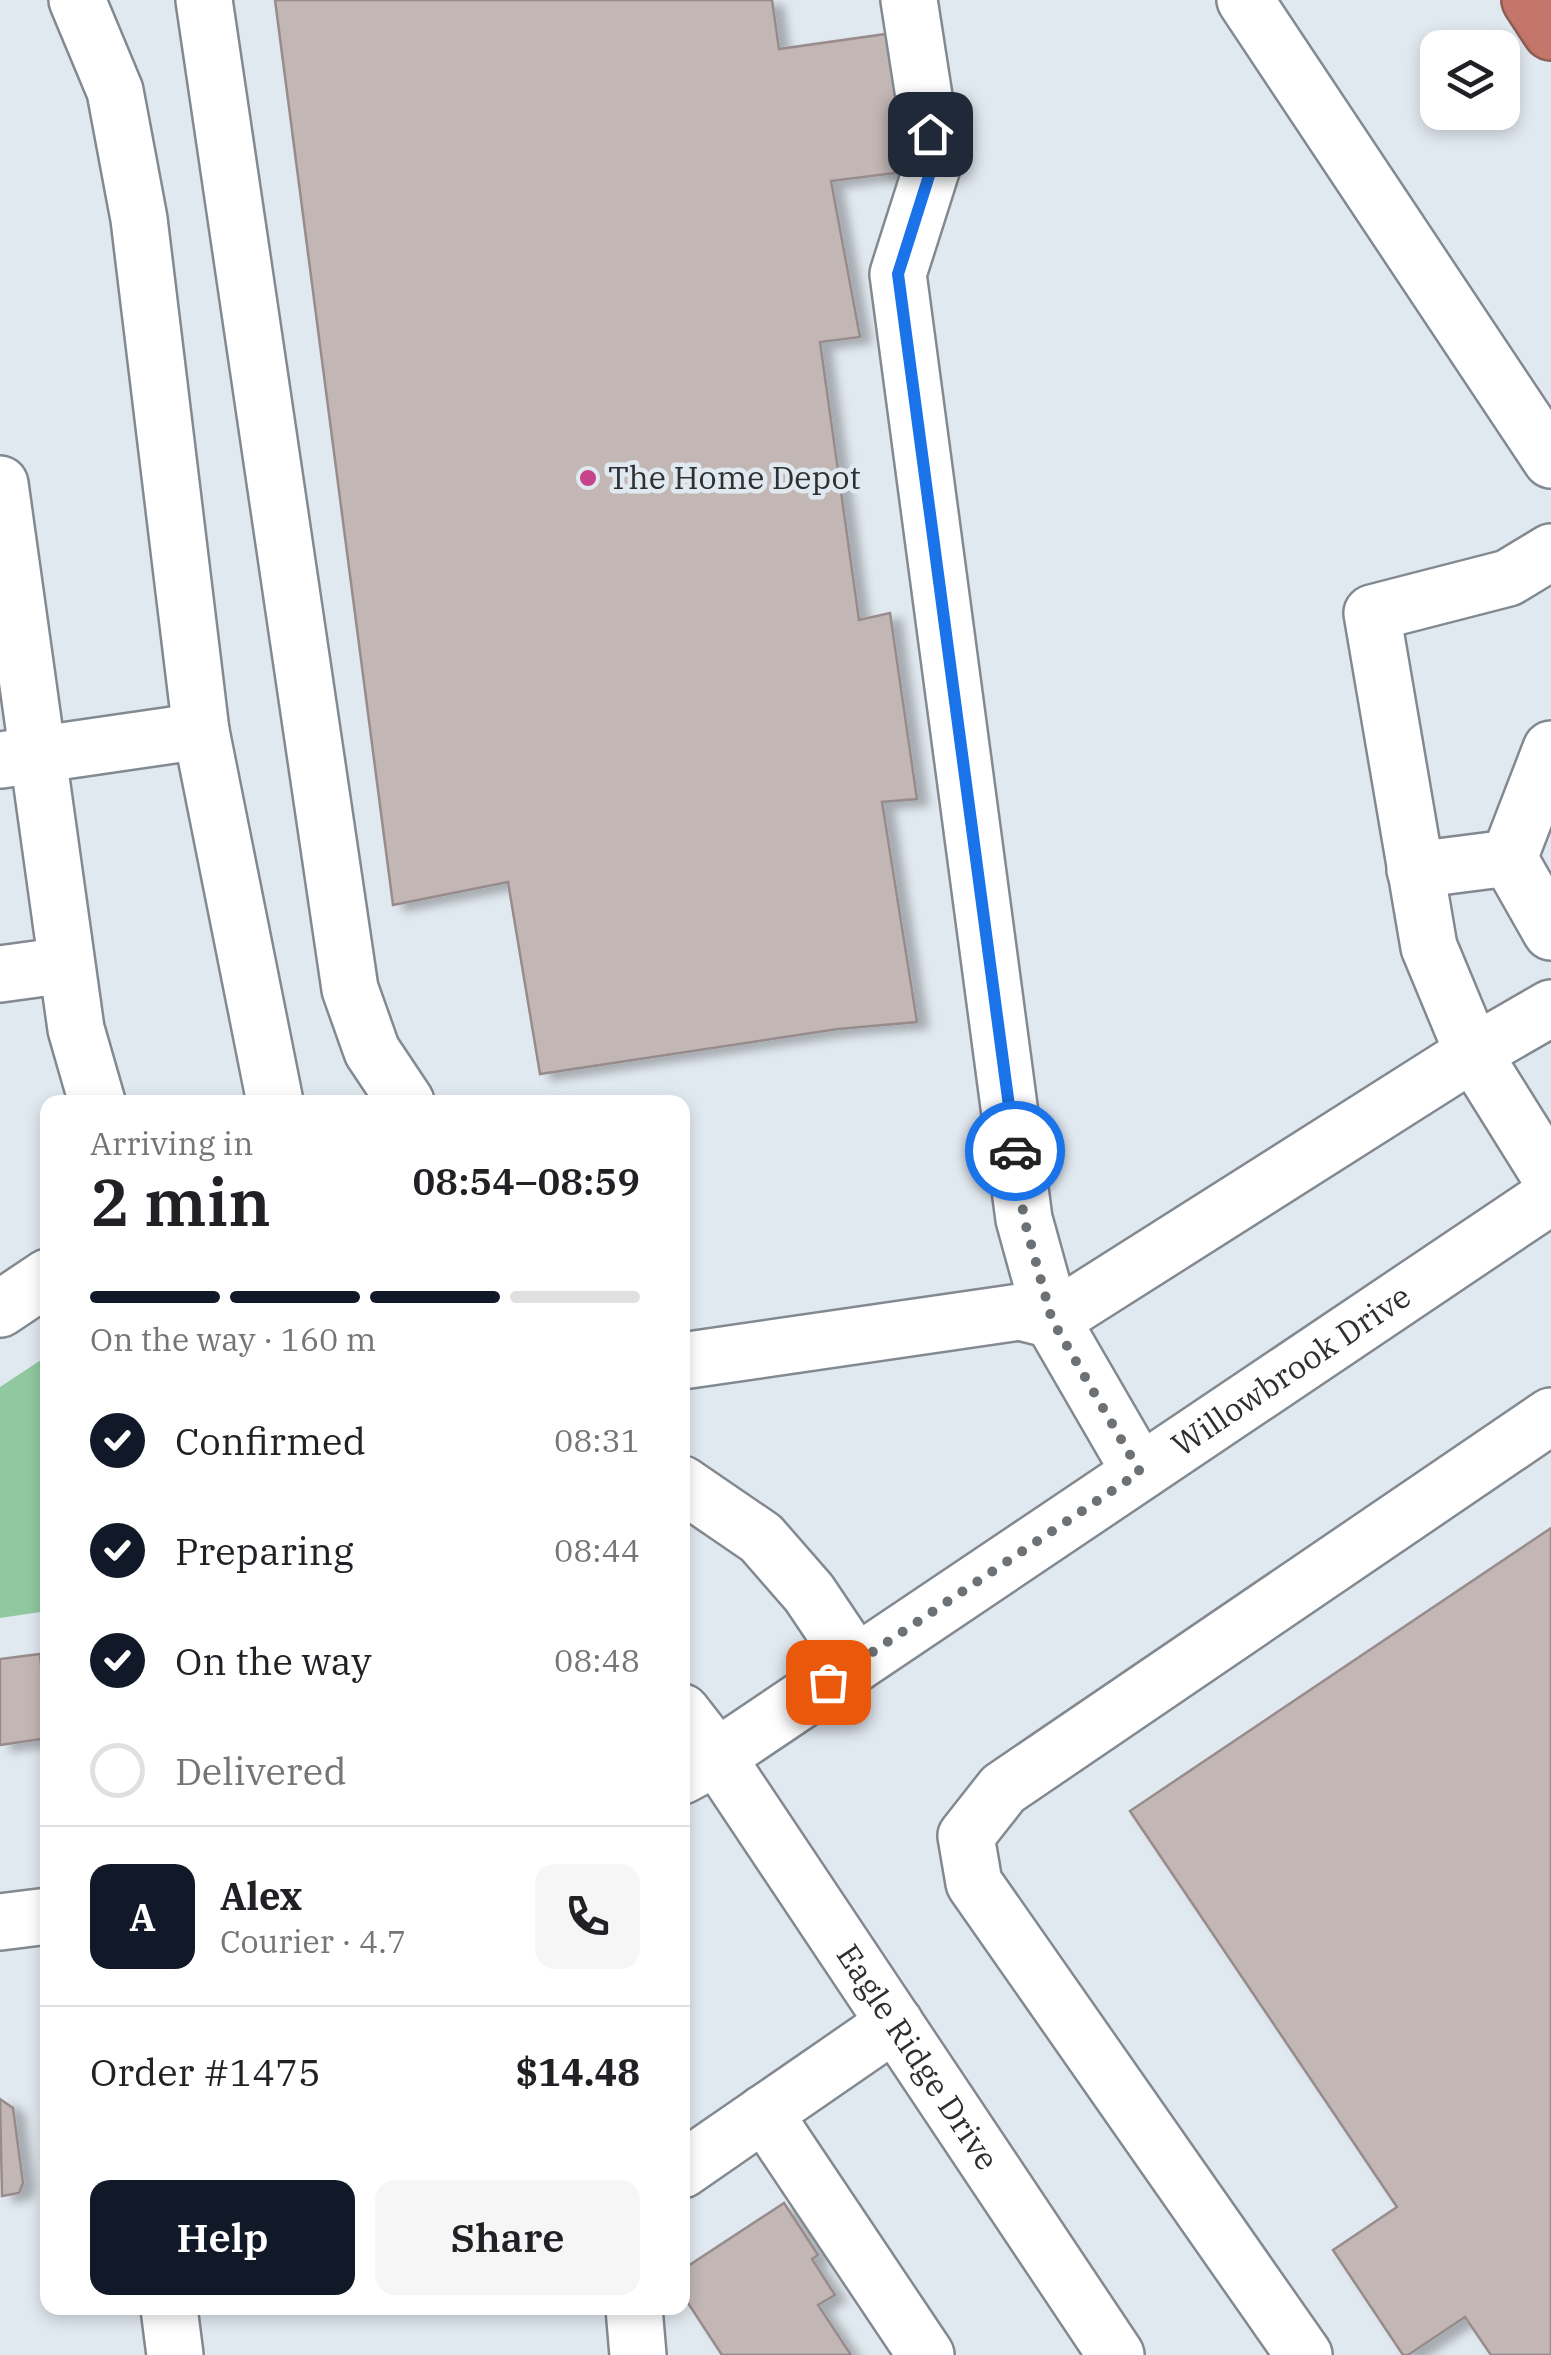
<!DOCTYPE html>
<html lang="en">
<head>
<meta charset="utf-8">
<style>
  :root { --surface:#fff; --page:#f6f6f6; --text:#202124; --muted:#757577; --line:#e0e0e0; --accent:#111827 }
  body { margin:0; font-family:"IBM Plex Serif",serif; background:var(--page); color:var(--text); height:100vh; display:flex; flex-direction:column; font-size:38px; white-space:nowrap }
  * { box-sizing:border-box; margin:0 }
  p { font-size:32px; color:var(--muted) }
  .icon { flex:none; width:55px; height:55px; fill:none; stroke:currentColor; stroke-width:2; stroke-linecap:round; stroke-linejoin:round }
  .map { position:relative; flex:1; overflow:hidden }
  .side { position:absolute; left:40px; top:1095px; width:650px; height:1220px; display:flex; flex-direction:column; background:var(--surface); border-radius:20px; box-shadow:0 5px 15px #0003 }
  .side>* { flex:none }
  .fabs { position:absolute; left:1420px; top:30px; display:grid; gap:20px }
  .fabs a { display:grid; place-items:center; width:100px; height:100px; border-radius:20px; background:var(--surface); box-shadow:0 5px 15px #0003; font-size:50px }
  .pin { position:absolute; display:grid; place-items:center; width:85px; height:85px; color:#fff; margin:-42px; border-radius:20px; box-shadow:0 5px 15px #0006 }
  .courier { position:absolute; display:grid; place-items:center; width:100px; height:100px; margin:-50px; border:8px solid #1a73e8; border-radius:50%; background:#fff; color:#222; box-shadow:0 2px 12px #0007 }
  .headline em { font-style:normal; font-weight:600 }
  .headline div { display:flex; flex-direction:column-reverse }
  .headline { display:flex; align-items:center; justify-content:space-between; height:170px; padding:0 50px }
  h1 { font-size:65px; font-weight:600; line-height:75px }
  .bar { display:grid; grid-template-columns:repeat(4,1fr); gap:15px 10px; align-content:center; height:120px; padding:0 50px }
  .bar i { height:12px; border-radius:8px; background:var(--line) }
  .bar .on { background:var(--accent) }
  .bar p { grid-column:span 4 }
  .line { display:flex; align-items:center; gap:25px; padding:0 50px; border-top:2px solid var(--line) }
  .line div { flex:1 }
  .round { display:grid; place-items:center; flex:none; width:105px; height:105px; border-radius:20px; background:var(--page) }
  ol { padding:0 50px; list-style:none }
  li { display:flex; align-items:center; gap:30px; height:110px }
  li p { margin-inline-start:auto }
  li .icon { padding:10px; border-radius:50%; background:var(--accent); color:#fff; stroke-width:4 }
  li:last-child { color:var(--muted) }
  li i { width:55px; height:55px; border:5px solid var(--line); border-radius:50% }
  .action { display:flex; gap:20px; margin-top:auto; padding:20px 50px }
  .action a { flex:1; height:115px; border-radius:20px; background:var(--accent); color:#fff; font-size:40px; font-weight:600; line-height:115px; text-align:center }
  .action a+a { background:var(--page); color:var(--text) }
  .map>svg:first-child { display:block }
</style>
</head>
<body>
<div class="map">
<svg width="1551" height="2355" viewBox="0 0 1551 2355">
  <defs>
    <filter id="shadow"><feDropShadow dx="11" dy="6" stdDeviation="5" flood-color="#0004"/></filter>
  </defs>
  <rect width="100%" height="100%" fill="#e1e9f0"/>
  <path fill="#90c99f" d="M47,1356V1611L0,1618V1387Z"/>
  <g fill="#c3b7b6" stroke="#978c8b" stroke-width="2.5" filter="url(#shadow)">
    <path d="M275,0H772L779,49L893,33L919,170L831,181L860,337L820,342L859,620L890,613L917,799L882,802L917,1022L838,1029L540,1074L508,882L393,905Z"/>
    <path d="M1551,1528V2355H1491L1465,2317L1408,2355H1403L1333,2250L1397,2207L1130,1811Z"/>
    <path d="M40,1654L48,1738L0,1745V1659Z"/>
    <path d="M0,2099L13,2108L23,2183L19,2193L2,2196Z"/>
    <path d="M784,2203L818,2255L812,2259L835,2295L818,2305L851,2355H722L682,2294V2270Z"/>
  </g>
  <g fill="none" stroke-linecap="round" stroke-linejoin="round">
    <defs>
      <g id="minor">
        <path d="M77,0L115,91L139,219L201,731L275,1102"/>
        <path d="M204,0L350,989L372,1051L406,1102"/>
        <path d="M909,0L934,161L898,274L1024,1219L1052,1320L1473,1053L1551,1008"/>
        <path d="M1245,0L1551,460"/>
        <path d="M0,484L76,1029L97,1102"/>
        <path d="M1551,552L1508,578L1372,613L1429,947L1473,1053L1551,1178"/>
        <path d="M1,760L201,731"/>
        <path d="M1509,858L1551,749"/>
        <path d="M1415,870L1509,858L1551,932"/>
        <path d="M0,974L66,965"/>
        <path d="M0,1309L48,1277"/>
        <path d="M682,1361L1020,1312L1052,1320L1140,1472"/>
        <path d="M682,1484L761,1538L809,1593L856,1663"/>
        <path id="s1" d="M682,1712L717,1757L1116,2355"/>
        <path id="s2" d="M682,1776L717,1757L1551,1196"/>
        <path d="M0,1922L48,1916"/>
        <path d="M764,2113L926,2355"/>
        <path d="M682,2170L895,2023"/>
        <path d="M169,2308L175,2355"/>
        <path d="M634,2308L638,2355"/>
        <path d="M1304,2355L974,1883L966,1836L1003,1789L1551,1416"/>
      </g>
      <path id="highway" d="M1530,0L1551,32"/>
    </defs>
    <use href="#minor" stroke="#838991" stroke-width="60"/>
    <use href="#highway" stroke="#8e5e56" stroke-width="60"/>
    <use href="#minor" stroke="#fff" stroke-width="55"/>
    <use href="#highway" stroke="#c37669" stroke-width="55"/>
  </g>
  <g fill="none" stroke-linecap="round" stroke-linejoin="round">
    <path stroke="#6c7175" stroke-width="10" stroke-dasharray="0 18" d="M828,1682L1140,1472L1052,1320L1024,1219L1015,1151"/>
    <path stroke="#1a73e8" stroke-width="12" d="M930,134L934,160L898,274L1015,1151"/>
  </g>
  <circle fill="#c7448a" stroke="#e1e9f0" stroke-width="4" cx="588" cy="478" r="10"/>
  <g text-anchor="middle" stroke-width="9" stroke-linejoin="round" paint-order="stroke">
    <g font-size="32" fill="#2d3033" stroke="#e1e9f0" text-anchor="start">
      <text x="608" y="489">The Home Depot</text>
    </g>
    <g font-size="32" fill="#2d3033" stroke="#e1e9f0">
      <text dy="11" stroke="none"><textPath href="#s2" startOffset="732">Willowbrook Drive</textPath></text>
      <text dy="11" stroke="none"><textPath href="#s1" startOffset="418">Eagle Ridge Drive</textPath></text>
    </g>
  </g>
</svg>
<div class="fabs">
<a><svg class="icon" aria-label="layers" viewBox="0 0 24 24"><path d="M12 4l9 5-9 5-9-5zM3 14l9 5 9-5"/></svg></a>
</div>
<div class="pin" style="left:828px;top:1682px;background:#ea580c"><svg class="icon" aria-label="bag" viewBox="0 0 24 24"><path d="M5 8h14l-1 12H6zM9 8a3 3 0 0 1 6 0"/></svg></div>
<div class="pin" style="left:930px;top:134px;background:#1f2937"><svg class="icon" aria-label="home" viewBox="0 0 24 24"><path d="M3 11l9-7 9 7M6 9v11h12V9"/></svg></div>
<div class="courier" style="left:1015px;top:1151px"><svg class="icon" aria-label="car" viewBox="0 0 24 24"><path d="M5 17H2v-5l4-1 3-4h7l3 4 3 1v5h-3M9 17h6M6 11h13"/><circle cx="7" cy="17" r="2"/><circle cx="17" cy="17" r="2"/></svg></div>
<section class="side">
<div class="headline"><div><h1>2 min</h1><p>Arriving in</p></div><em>08:54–08:59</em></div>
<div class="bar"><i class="on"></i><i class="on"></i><i class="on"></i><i></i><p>On the way · 160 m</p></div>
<ol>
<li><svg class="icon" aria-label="check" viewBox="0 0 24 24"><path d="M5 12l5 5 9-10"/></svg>Confirmed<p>08:31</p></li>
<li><svg class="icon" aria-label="check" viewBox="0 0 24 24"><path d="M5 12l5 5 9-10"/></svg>Preparing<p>08:44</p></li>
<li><svg class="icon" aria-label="check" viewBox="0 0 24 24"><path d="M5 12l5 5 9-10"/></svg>On the way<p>08:48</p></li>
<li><i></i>Delivered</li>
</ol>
<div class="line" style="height:180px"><b class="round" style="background:var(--accent);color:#fff">A</b><div><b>Alex</b><p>Courier · 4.7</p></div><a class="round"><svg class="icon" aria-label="phone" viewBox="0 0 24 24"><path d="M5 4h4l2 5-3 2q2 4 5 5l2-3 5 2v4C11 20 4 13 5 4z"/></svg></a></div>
<div class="line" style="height:130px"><div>Order #1475</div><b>$14.48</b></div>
<div class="action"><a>Help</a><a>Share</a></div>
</section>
</div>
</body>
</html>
